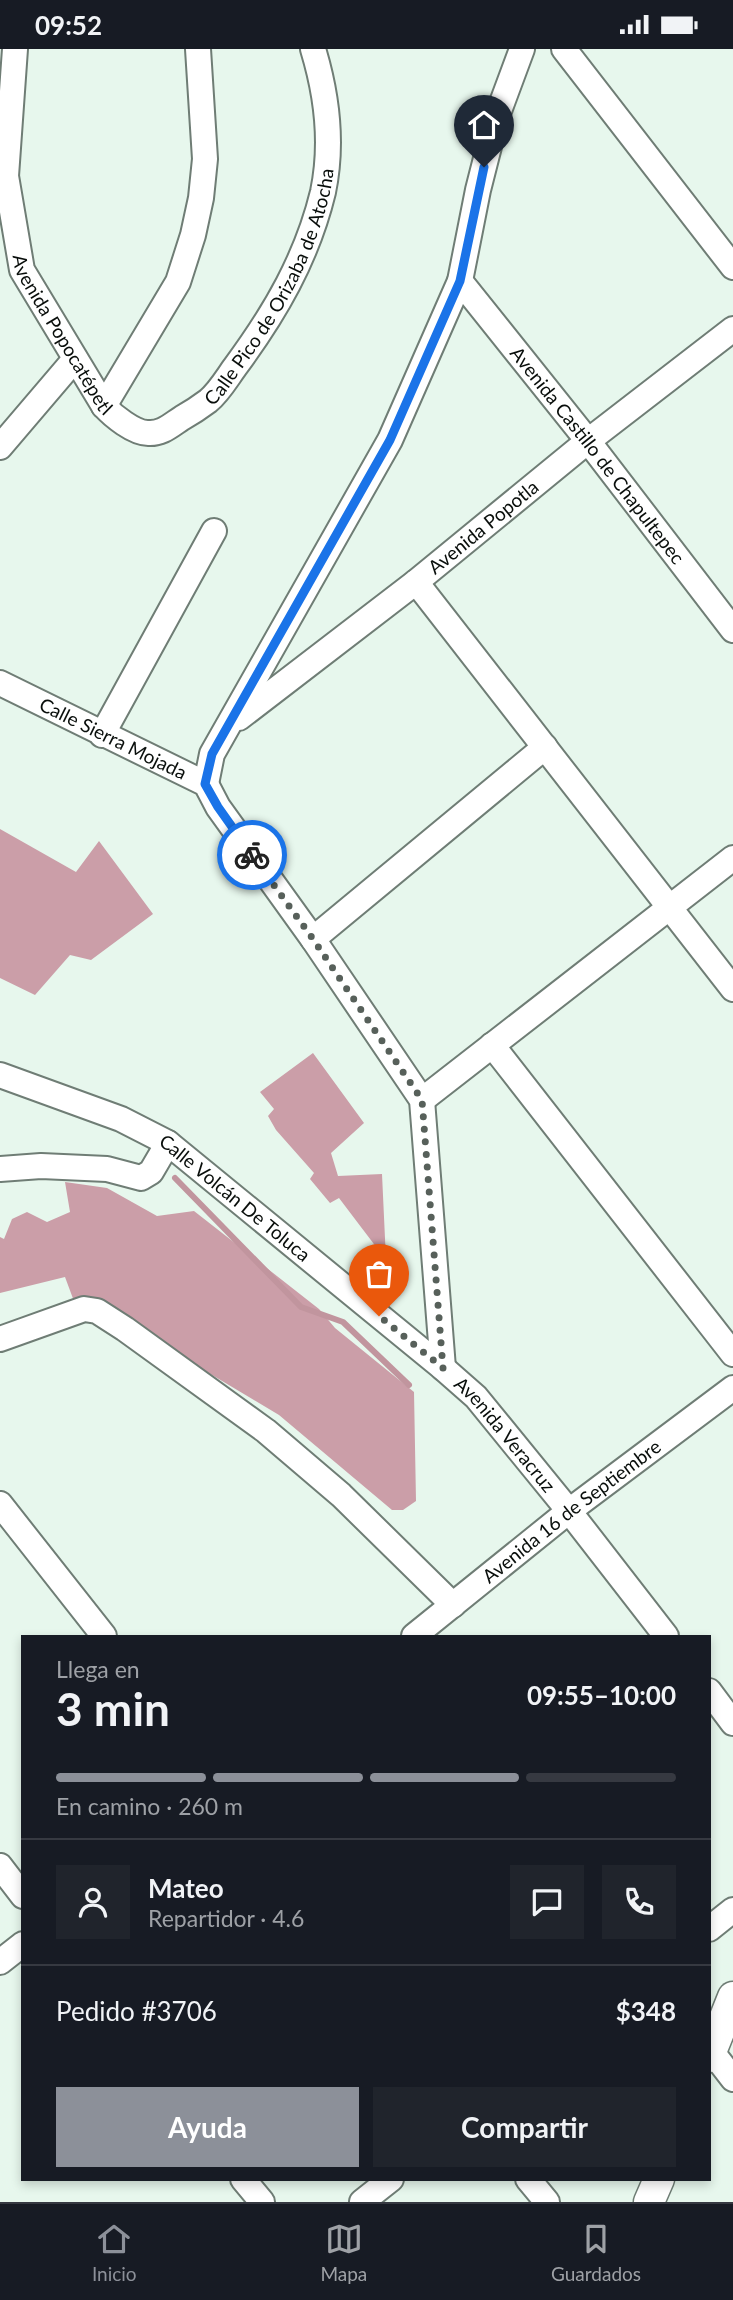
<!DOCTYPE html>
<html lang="es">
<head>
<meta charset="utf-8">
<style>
  :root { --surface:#171b24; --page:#20242c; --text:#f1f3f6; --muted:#9ea1a6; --line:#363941; --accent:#8c9099 }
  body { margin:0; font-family:Lato,sans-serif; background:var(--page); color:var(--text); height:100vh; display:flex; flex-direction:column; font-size:26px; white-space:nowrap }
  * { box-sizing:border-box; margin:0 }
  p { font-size:23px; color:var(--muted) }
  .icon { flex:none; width:38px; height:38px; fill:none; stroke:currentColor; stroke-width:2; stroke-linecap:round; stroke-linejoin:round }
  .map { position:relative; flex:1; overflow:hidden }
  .side { position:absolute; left:21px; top:1586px; width:690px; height:546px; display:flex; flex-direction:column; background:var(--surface); border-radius:0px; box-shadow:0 4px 10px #0003 }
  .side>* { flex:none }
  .pin { position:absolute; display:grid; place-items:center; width:60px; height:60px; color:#fff; margin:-72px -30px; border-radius:50% 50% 50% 0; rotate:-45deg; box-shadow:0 0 7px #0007 }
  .pin .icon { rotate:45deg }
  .courier { position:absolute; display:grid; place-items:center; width:70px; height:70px; margin:-35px; border:5px solid #1a73e8; border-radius:50%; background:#fff; color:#222; box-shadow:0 2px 9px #0007 }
  .head em { font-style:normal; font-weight:700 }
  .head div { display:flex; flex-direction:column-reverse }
  .head { display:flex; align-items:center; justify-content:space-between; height:119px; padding:0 35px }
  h1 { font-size:46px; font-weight:700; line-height:52px }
  .bar { display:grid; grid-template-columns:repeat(4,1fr); gap:10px 7px; align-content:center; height:84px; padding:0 35px }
  .bar i { height:9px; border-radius:5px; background:var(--line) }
  .bar .current { background:var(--accent) }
  .bar p { grid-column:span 4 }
  .line { display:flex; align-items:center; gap:18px; padding:0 35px; border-top:2px solid var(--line) }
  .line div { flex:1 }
  .round { display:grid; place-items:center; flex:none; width:74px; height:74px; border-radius:0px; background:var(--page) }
  .action { display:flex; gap:14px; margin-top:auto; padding:14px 35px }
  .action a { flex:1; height:80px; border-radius:0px; background:var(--accent); color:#fff; font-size:28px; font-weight:700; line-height:80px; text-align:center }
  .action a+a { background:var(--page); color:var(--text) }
  .status { display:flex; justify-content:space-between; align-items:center; height:49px; padding:0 35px; background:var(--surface); direction:ltr }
  .status svg { height:19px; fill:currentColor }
  .tab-bar { display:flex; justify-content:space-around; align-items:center; height:98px; border-top:2px solid var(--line); background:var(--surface); font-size:19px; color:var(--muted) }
  .tab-bar a { display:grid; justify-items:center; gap:4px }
  .tab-bar .current { color:var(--accent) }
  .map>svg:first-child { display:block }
</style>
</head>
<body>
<div class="status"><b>09:52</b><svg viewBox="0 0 49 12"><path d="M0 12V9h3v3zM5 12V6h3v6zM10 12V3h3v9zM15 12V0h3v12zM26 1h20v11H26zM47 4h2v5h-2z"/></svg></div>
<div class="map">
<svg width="733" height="2153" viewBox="0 0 733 2153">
  <rect width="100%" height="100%" fill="#e7f7ed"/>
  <g fill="#cb9ea8">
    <path d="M0,780L76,823L99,792L153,865L91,911L70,906L35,946L0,929Z"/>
    <path d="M313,1004L364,1074L331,1104L338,1127L382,1125L386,1211L339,1149L330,1154L310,1130L314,1124L276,1081L268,1067L274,1060L260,1043Z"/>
    <path d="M65,1133L107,1139L157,1167L194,1162L319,1260L335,1279L414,1343L416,1452L403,1461H392L279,1366L192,1314L78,1263L65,1228L0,1244V1188L4,1190L12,1170L27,1163L47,1173L70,1163Z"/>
  </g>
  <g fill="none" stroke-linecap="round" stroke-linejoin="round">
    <path stroke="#c1959e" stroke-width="6" d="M175,1129L301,1258L343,1273L409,1336"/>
    <defs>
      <g id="minor">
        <path id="s1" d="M15,0L6,127L22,221L104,357C113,367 134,384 148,384C162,385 171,376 182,369C191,364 200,358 208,352C219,343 227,329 235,318C275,264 307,209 323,143C333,95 327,46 313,0"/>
        <path d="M564,0L733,218"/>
        <path id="s2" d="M460,232L588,392L733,581"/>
        <path d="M104,357L178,233L193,186L201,149L205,110L198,0"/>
        <path d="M0,398L75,310"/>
        <path d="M416,533L733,940"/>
        <path id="s3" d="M0,634L206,735L218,758L313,890L422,1051L443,1319"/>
        <path id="s4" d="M239,669L416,533L588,392L733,280"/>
        <path d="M102,686L214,482"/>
        <path d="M206,735L212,705L390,391L460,232L478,141L496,70L522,0"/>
        <path d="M313,890L545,698"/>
        <path d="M492,996L733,1305"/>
        <path id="s5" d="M0,1026L121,1070L168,1094L443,1319L476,1348L569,1462L666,1587"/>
        <path d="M422,1051L733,809"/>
        <path d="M0,1120L41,1117L107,1120L141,1129L151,1123L168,1094"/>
        <path d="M0,1290L84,1260L97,1262L125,1280L266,1382L341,1446L453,1556"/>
        <path d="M0,1455L104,1587"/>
        <path id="s6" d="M414,1587L569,1462L733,1339"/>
        <path d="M709,1642L733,1674"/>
        <path d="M0,1817L23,1847"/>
        <path d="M709,1880L733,1861"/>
        <path d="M0,1913L23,1895"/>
        <path d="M709,1999L733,2030"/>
        <path d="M243,2130L262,2153"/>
        <path d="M528,2130L547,2153"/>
        <path d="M362,2153L391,2130"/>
      </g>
      <g id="major">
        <path d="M709,2008L733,1948"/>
        <path d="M649,2153L659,2130"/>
      </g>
    </defs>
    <use href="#minor" stroke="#6f7d75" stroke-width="28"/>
    <use href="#major" stroke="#6f7d75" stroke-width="33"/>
    <use href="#minor" stroke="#fff" stroke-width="24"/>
    <use href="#major" stroke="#fff" stroke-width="30"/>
  </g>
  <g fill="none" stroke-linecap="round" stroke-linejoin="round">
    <path stroke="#57605a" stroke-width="7" stroke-dasharray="0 12.6" d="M252,806L313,890L422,1051L443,1319L379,1267"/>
    <path stroke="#1a73e8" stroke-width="9" d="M252,806L218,758L205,735L212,705L390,391L460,232L484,118"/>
  </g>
  <g text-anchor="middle" stroke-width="5" stroke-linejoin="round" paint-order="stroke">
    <g font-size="19" fill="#090e0b" stroke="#fff">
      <text dy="7" stroke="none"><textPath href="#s1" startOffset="635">Calle Pico de Orizaba de Atocha</textPath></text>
      <text dy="7" stroke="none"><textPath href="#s1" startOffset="298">Avenida Popocatépetl</textPath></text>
      <text dy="7" stroke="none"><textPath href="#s2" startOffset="222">Avenida Castillo de Chapultepec</textPath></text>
      <text dy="7" stroke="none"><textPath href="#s4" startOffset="310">Avenida Popotla</textPath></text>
      <text dy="7" stroke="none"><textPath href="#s3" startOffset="126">Calle Sierra Mojada</textPath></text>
      <text dy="7" stroke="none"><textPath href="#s5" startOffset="268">Calle Volcán De Toluca</textPath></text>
      <text dy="7" stroke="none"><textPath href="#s5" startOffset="628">Avenida Veracruz</textPath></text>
      <text dy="7" stroke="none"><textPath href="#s6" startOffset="201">Avenida 16 de Septiembre</textPath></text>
    </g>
  </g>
</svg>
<div class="pin" style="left:379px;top:1267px;background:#ea580c"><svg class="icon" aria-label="bag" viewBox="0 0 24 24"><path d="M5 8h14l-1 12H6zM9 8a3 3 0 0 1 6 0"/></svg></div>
<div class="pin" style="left:484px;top:118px;background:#1f2937"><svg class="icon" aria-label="home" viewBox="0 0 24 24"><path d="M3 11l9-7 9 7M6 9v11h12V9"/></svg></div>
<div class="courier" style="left:252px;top:806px"><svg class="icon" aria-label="bike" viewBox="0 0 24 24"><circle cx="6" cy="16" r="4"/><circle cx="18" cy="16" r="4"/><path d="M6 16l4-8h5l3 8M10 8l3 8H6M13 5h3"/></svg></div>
<section class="side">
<div class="head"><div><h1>3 min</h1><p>Llega en</p></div><em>09:55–10:00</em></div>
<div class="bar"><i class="current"></i><i class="current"></i><i class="current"></i><i></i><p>En camino · 260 m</p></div>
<div class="line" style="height:126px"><a class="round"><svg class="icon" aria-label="person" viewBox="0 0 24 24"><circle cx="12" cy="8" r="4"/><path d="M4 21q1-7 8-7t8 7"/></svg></a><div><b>Mateo</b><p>Repartidor · 4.6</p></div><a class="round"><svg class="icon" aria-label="chat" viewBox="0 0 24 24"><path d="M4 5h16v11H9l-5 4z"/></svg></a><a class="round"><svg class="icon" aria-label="phone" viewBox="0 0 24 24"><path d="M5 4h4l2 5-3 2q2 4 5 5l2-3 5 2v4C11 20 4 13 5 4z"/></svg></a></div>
<div class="line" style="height:91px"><div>Pedido #3706</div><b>$348</b></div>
<div class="action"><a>Ayuda</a><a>Compartir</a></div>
</section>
</div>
<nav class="tab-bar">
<a class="current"><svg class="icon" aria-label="home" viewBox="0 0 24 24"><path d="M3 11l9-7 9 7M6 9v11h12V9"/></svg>Inicio</a>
<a><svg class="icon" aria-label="map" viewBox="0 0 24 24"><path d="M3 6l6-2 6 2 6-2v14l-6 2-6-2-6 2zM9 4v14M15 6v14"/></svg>Mapa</a>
<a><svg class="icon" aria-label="saved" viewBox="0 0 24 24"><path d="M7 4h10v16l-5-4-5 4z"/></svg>Guardados</a>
</nav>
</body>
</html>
